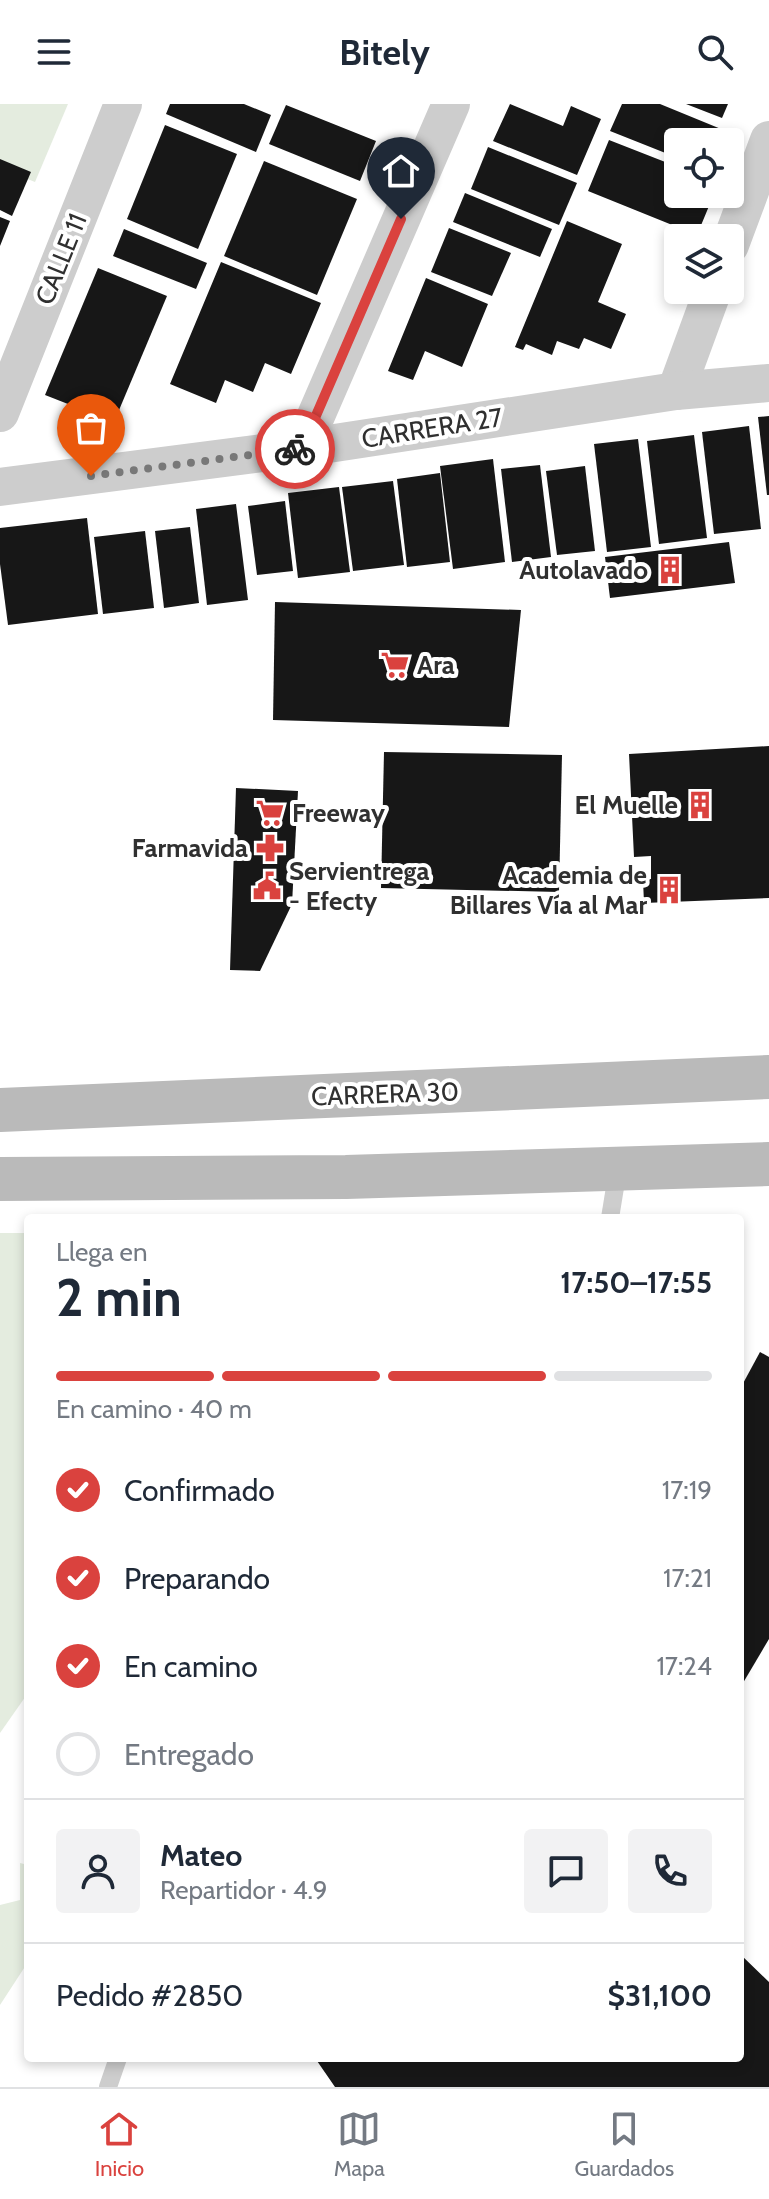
<!DOCTYPE html>
<html lang="es">
<head>
<meta charset="utf-8">
<style>
  :root { --surface:#fff; --page:#f2f2f3; --text:#1f2937; --muted:#747a83; --line:#e0e1e3; --accent:#da423e }
  body { margin:0; font-family:Cabin,sans-serif; background:var(--page); color:var(--text); height:100vh; display:flex; flex-direction:column; font-size:30px; white-space:nowrap }
  * { box-sizing:border-box; margin:0 }
  p { font-size:26px; color:var(--muted) }
  .icon { flex:none; width:44px; height:44px; fill:none; stroke:currentColor; stroke-width:2; stroke-linecap:round; stroke-linejoin:round }
  .map { position:relative; flex:1; overflow:hidden }
  .sheet { position:absolute; left:24px; top:1110px; width:720px; height:848px; display:flex; flex-direction:column; background:var(--surface); border-radius:8px; box-shadow:0 4px 12px #0003 }
  .sheet>* { flex:none }
  .fabs { position:absolute; left:664px; top:24px; display:grid; gap:16px }
  .fabs a { display:grid; place-items:center; width:80px; height:80px; border-radius:8px; background:var(--surface); box-shadow:0 4px 12px #0003; font-size:40px }
  .pin { position:absolute; display:grid; place-items:center; width:68px; height:68px; color:#fff; margin:-82px -34px; border-radius:50% 50% 50% 0; rotate:-45deg; box-shadow:0 0 8px #0007 }
  .pin .icon { rotate:45deg }
  .courier { position:absolute; display:grid; place-items:center; width:80px; height:80px; margin:-40px; border:6px solid #da423e; border-radius:50%; background:#fff; color:#222; box-shadow:0 2px 10px #0007 }
  .head em { font-style:normal; font-weight:700 }
  .head div { display:flex; flex-direction:column-reverse }
  .head { display:flex; align-items:center; justify-content:space-between; height:136px; padding:0 32px }
  h1 { font-size:52px; font-weight:700; line-height:60px }
  .bar { display:grid; grid-template-columns:repeat(4,1fr); gap:12px 8px; align-content:center; height:96px; padding:0 32px }
  .bar i { height:10px; border-radius:6px; background:var(--line) }
  .bar .current { background:var(--accent) }
  .bar p { grid-column:span 4 }
  .line { display:flex; align-items:center; gap:20px; padding:0 32px; border-top:2px solid var(--line) }
  .line div { flex:1 }
  .round { display:grid; place-items:center; flex:none; width:84px; height:84px; border-radius:8px; background:var(--page) }
  ol { padding:0 32px; list-style:none }
  li { display:flex; align-items:center; gap:24px; height:88px }
  li p { margin-inline-start:auto }
  li .icon { padding:8px; border-radius:50%; background:var(--accent); color:#fff; stroke-width:4 }
  li:last-child { color:var(--muted) }
  li i { width:44px; height:44px; border:4px solid var(--line); border-radius:50% }
  header { display:flex; justify-content:space-between; align-items:center; height:104px; padding:0 32px; background:var(--surface); font-size:36px; font-weight:700 }
  .menu { display:flex; justify-content:space-around; align-items:center; height:112px; border-top:2px solid var(--line); background:var(--surface); font-size:22px; color:var(--muted) }
  .menu a { display:grid; justify-items:center; gap:4px }
  .menu .current { color:var(--accent) }
  .map>svg:first-child { display:block }
</style>
</head>
<body>
<header><svg class="icon" aria-label="menu" viewBox="0 0 24 24"><path d="M4 6h16M4 12h16M4 18h16"/></svg>Bitely<svg class="icon" aria-label="search" viewBox="0 0 24 24"><circle cx="10" cy="10" r="6"/><path d="M15 15l6 6"/></svg></header>
<div class="map">
<svg width="769" height="1983" viewBox="0 0 769 1983">
  <rect width="100%" height="100%" fill="#fff"/>
  <g fill="#e4ecdf">
    <path d="M0,0H68L35,78L0,64Z"/>
    <path d="M0,1129H28V1589L0,1629Z"/>
    <path d="M20,1759L28,1761V1858L0,1901V1801L20,1796Z"/>
  </g>
  <g fill="#171717">
    <path d="M170,0H244L271,11L256,48L166,10Z"/>
    <path d="M510,0L563,22L571,2L601,15L577,71L493,37Z"/>
    <path d="M622,0H660L721,25L716,38H678V54L610,27Z"/>
    <path d="M686,0H728L722,14Z"/>
    <path d="M286,1L376,37L360,77L269,40Z"/>
    <path d="M165,21L237,50L198,145L127,115Z"/>
    <path d="M609,36L678,63V90H714L697,131L588,87Z"/>
    <path d="M488,43L577,79L559,121L471,85Z"/>
    <path d="M0,55L31,68L12,112L0,106Z"/>
    <path d="M264,57L357,95L317,191L224,152Z"/>
    <path d="M465,89L552,125L540,153L453,118Z"/>
    <path d="M0,113L10,117L0,142Z"/>
    <path d="M567,117L622,140L598,198L626,210L611,245L584,234L579,245L557,237L552,251L526,240L523,246L515,243Z"/>
    <path d="M449,124L511,149L492,192L431,168Z"/>
    <path d="M124,125L207,159L196,185L113,152Z"/>
    <path d="M221,158L321,199L291,270L265,259L253,288L225,276L216,299L170,280Z"/>
    <path d="M98,164L167,192L114,318L45,291Z"/>
    <path d="M426,174L488,200L462,263L425,247L413,276L388,267Z"/>
    <path d="M769,312V391H767L758,313Z"/>
    <path d="M749,322L761,425L714,430L702,328Z"/>
    <path d="M694,331L707,434L659,440L647,337Z"/>
    <path d="M638,335L651,443L607,448L594,340Z"/>
    <path d="M493,355L505,458L453,465L440,362Z"/>
    <path d="M540,361L551,453L512,458L501,365Z"/>
    <path d="M585,362L595,447L557,451L546,367Z"/>
    <path d="M440,369L450,458L407,463L397,375Z"/>
    <path d="M393,377L404,461L353,467L342,383Z"/>
    <path d="M339,383L350,468L298,474L288,389Z"/>
    <path d="M285,397L293,467L257,471L248,402Z"/>
    <path d="M236,400L248,496L207,501L196,405Z"/>
    <path d="M87,414L98,510L8,521L0,460V424Z"/>
    <path d="M190,423L199,499L164,504L155,427Z"/>
    <path d="M145,427L154,504L103,510L94,433Z"/>
    <path d="M729,438L735,479L610,494L605,453Z"/>
    <path d="M275,498L521,506L509,623L273,616Z"/>
    <path d="M769,642V794L644,799L643,776L651,775V752L634,753L629,650Z"/>
    <path d="M384,648L562,651L559,788L381,784Z"/>
    <path d="M236,684L298,687L292,800L260,867L230,866Z"/>
    <path d="M760,1248L769,1253V1535L740,1584V1285Z"/>
    <path d="M740,1850L769,1878V1983H335L315,1954H740Z"/>
  </g>
  <g fill="none" stroke-linecap="round" stroke-linejoin="round">
    <g stroke="#cdcdcd" stroke-width="18">
      <path d="M610,1114L618,1065"/>
      <path d="M108,1983L118,1954"/>
    </g>
    <g stroke="#cdcdcd" stroke-width="38">
      <path d="M730,141L769,36"/>
      <path d="M676,287L713,186"/>
      <path d="M0,309L123,0"/>
      <path d="M302,344L451,0"/>
      <path d="M0,383L302,344L676,287L769,279"/>
    </g>
    <g stroke="#bababa" stroke-width="44">
      <path d="M0,1006L769,973"/>
      <path d="M0,1075L346,1073L769,1060"/>
    </g>
  </g>
  <g fill="none" stroke-linecap="round" stroke-linejoin="round">
    <path stroke="#787878" stroke-width="8" stroke-dasharray="0 14.4" d="M91,372L295,345"/>
    <path stroke="#da423e" stroke-width="10" d="M295,345L302,344L401,115"/>
  </g>
  <defs>
    <symbol id="building-bare" viewBox="-9 -9 18 18"><path d="M-4-6H4V6H1V3H-1V6H-4ZM-2.5-4.3h1.7v1.8h-1.7ZM.8-4.3h1.7v1.8H.8ZM-2.5-1h1.7V.8h-1.7ZM.8-1h1.7V.8H.8Z" fill="#da423e" stroke="#fff" stroke-width="2.5" paint-order="stroke"/></symbol>
    <symbol id="supermarket-bare" viewBox="-9 -9 18 18"><path d="M-6-5.5h2.5l.6 2H6L4.5 2H-2.5L-4.4-4H-6ZM-1.5 3.2a1.3 1.3 0 1 0 .1 0ZM3 3.2a1.3 1.3 0 1 0 .1 0Z" fill="#da423e" stroke="#fff" stroke-width="2.5" paint-order="stroke"/></symbol>
    <symbol id="pharmacy-bare" viewBox="-9 -9 18 18"><path d="M-2-6h4v4h4v4h-4v4h-4v-4h-4v-4h4Z" fill="#da423e" stroke="#fff" stroke-width="2.5" paint-order="stroke"/></symbol>
    <symbol id="civic-bare" viewBox="-9 -9 18 18"><path d="M-.6-6.5H3V-4.5H.6V-3L4-1V1h2V6H-6V1h2V-1L-.6-3ZM-1.2 2.5V6h2.4V2.5Z" fill="#da423e" stroke="#fff" stroke-width="2.5" paint-order="stroke"/></symbol>
  </defs>
  <g fill-rule="evenodd">
    <use href="#building-bare" x="650" y="446" width="40" height="40"/>
    <use href="#supermarket-bare" x="375" y="541" width="40" height="40"/>
    <use href="#building-bare" x="680" y="681" width="40" height="40"/>
    <use href="#supermarket-bare" x="250" y="689" width="40" height="40"/>
    <use href="#pharmacy-bare" x="250" y="724" width="40" height="40"/>
    <use href="#civic-bare" x="247" y="762" width="40" height="40"/>
    <use href="#building-bare" x="649" y="766" width="40" height="40"/>
  </g>
  <g text-anchor="middle" stroke-width="8" stroke-linejoin="round" paint-order="stroke">
    <g font-size="26" fill="#303030" stroke="#fff">
      <text transform="translate(61 155) rotate(-68)" y="9">CALLE 11</text>
      <text transform="translate(432 324) rotate(-9)" y="9">CARRERA 27</text>
      <text transform="translate(385 990) rotate(-2)" y="9">CARRERA 30</text>
    </g>
    <g font-size="26" font-weight="bold" fill="#303030" stroke="#fff" text-anchor="end">
      <text x="648" y="475">Autolavado</text>
      <text x="417" y="570" text-anchor="start">Ara</text>
      <text x="678" y="710">El Muelle</text>
      <text x="292" y="718" text-anchor="start">Freeway</text>
      <text x="248" y="753">Farmavida</text>
      <text x="289" y="776" text-anchor="start">Servientrega<tspan x="289" dy="30">- Efecty</tspan></text>
      <text x="647" y="780">Academia de<tspan x="647" dy="30">Billares Vía al Mar</tspan></text>
    </g>
  </g>
</svg>
<div class="fabs">
<a><svg class="icon" aria-label="locate" viewBox="0 0 24 24"><circle cx="12" cy="12" r="6"/><path d="M12 2v4M12 18v4M2 12h4M18 12h4"/></svg></a>
<a><svg class="icon" aria-label="layers" viewBox="0 0 24 24"><path d="M12 4l9 5-9 5-9-5zM3 14l9 5 9-5"/></svg></a>
</div>
<div class="pin" style="left:91px;top:372px;background:#ea580c"><svg class="icon" aria-label="bag" viewBox="0 0 24 24"><path d="M5 8h14l-1 12H6zM9 8a3 3 0 0 1 6 0"/></svg></div>
<div class="pin" style="left:401px;top:115px;background:#1f2937"><svg class="icon" aria-label="home" viewBox="0 0 24 24"><path d="M3 11l9-7 9 7M6 9v11h12V9"/></svg></div>
<div class="courier" style="left:295px;top:345px"><svg class="icon" aria-label="bike" viewBox="0 0 24 24"><circle cx="6" cy="16" r="4"/><circle cx="18" cy="16" r="4"/><path d="M6 16l4-8h5l3 8M10 8l3 8H6M13 5h3"/></svg></div>
<section class="sheet">
<div class="head"><div><h1>2 min</h1><p>Llega en</p></div><em>17:50–17:55</em></div>
<div class="bar"><i class="current"></i><i class="current"></i><i class="current"></i><i></i><p>En camino · 40 m</p></div>
<ol>
<li><svg class="icon" aria-label="check" viewBox="0 0 24 24"><path d="M5 12l5 5 9-10"/></svg>Confirmado<p>17:19</p></li>
<li><svg class="icon" aria-label="check" viewBox="0 0 24 24"><path d="M5 12l5 5 9-10"/></svg>Preparando<p>17:21</p></li>
<li><svg class="icon" aria-label="check" viewBox="0 0 24 24"><path d="M5 12l5 5 9-10"/></svg>En camino<p>17:24</p></li>
<li><i></i>Entregado</li>
</ol>
<div class="line" style="height:144px"><a class="round"><svg class="icon" aria-label="person" viewBox="0 0 24 24"><circle cx="12" cy="8" r="4"/><path d="M4 21q1-7 8-7t8 7"/></svg></a><div><b>Mateo</b><p>Repartidor · 4.9</p></div><a class="round"><svg class="icon" aria-label="chat" viewBox="0 0 24 24"><path d="M4 5h16v11H9l-5 4z"/></svg></a><a class="round"><svg class="icon" aria-label="phone" viewBox="0 0 24 24"><path d="M5 4h4l2 5-3 2q2 4 5 5l2-3 5 2v4C11 20 4 13 5 4z"/></svg></a></div>
<div class="line" style="height:104px"><div>Pedido #2850</div><b>$31,100</b></div>
</section>
</div>
<nav class="menu">
<a class="current"><svg class="icon" aria-label="home" viewBox="0 0 24 24"><path d="M3 11l9-7 9 7M6 9v11h12V9"/></svg>Inicio</a>
<a><svg class="icon" aria-label="map" viewBox="0 0 24 24"><path d="M3 6l6-2 6 2 6-2v14l-6 2-6-2-6 2zM9 4v14M15 6v14"/></svg>Mapa</a>
<a><svg class="icon" aria-label="saved" viewBox="0 0 24 24"><path d="M7 4h10v16l-5-4-5 4z"/></svg>Guardados</a>
</nav>
</body>
</html>
